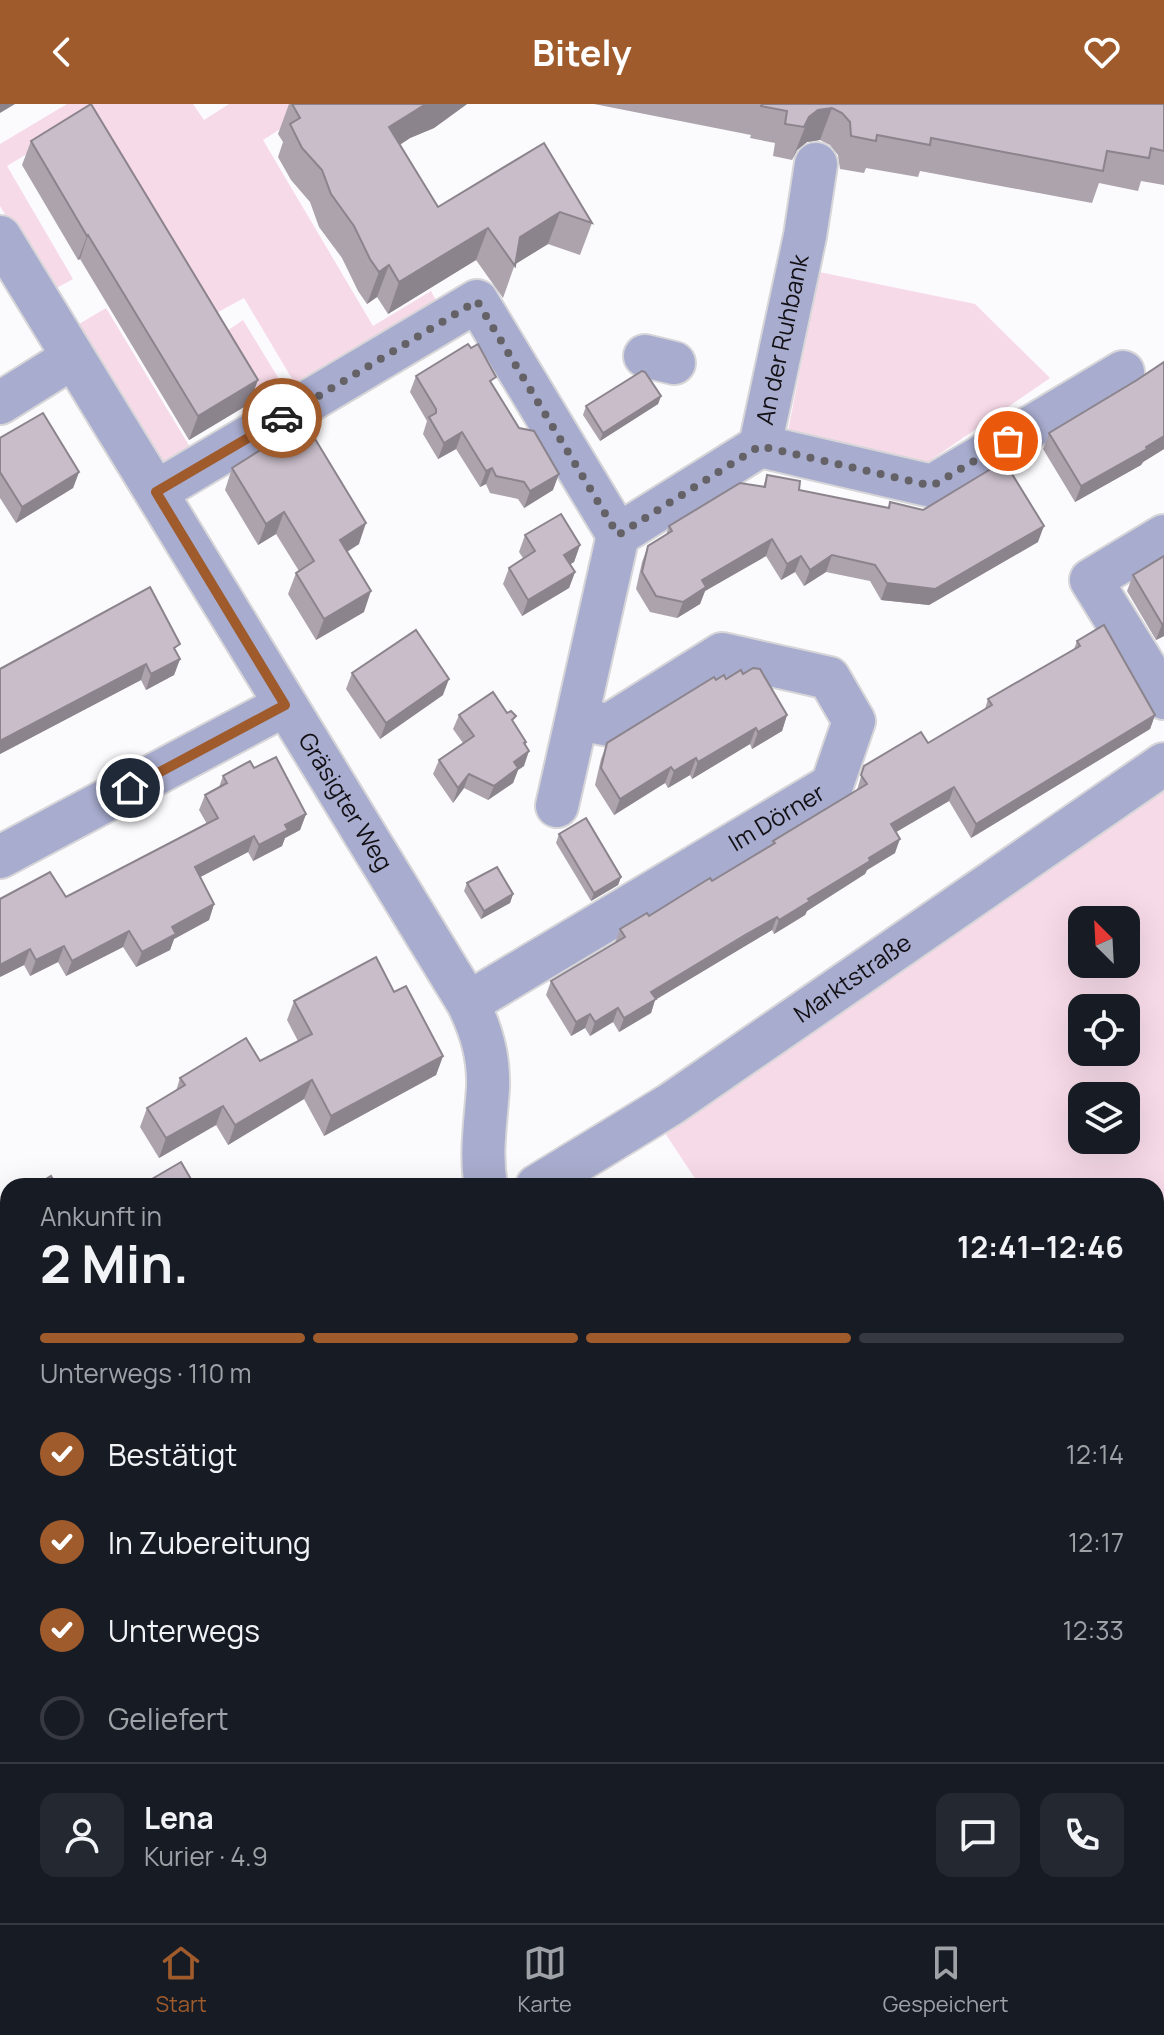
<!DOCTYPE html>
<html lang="de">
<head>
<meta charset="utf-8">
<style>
  :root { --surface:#171b24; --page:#242831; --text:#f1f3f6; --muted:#9ea1a6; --line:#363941; --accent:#9f5b2c }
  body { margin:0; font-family:Manrope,sans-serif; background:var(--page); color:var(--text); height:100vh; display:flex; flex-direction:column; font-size:30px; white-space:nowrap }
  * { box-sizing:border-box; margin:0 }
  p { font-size:26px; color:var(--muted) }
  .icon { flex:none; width:44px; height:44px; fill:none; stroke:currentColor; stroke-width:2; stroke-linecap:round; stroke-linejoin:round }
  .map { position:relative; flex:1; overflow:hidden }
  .panel { position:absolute; left:0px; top:1074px; width:1164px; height:746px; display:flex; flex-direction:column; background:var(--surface); border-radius:24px 24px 0 0; box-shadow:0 8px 32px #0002 }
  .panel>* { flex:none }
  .needle { width:52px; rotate:336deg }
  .tools { position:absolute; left:1068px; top:802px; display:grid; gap:16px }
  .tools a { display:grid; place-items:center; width:72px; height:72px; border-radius:16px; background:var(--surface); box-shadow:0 8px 32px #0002; font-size:40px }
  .pin { position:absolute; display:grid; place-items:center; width:68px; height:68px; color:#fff; margin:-34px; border:4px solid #fff; border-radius:50%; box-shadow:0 2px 8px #0007 }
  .courier { position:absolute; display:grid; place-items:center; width:80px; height:80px; margin:-40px; border:6px solid #9f5b2c; border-radius:50%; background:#fff; color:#222; box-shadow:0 2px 10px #0007 }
  .head em { font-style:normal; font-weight:700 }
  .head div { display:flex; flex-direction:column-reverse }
  .head { display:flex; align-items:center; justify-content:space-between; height:136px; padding:0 40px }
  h1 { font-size:52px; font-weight:700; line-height:60px }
  .bar { display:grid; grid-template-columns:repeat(4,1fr); gap:12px 8px; align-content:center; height:96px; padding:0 40px }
  .bar i { height:10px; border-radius:6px; background:var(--line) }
  .bar .on { background:var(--accent) }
  .bar p { grid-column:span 4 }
  .line { display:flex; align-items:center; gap:20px; padding:0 40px; border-top:2px solid var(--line) }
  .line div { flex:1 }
  .round { display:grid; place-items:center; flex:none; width:84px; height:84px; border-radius:16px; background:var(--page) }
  ol { padding:0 40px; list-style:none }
  li { display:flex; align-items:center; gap:24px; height:88px }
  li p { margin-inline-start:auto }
  li .icon { padding:8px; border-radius:50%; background:var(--accent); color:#fff; stroke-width:4 }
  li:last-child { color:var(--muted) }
  li i { width:44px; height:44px; border:4px solid var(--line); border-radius:50% }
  header { display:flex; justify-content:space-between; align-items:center; height:104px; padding:0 40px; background:var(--accent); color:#fff; font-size:36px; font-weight:700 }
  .menu { display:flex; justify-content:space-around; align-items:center; height:112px; border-top:2px solid var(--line); background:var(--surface); font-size:22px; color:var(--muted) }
  .menu a { display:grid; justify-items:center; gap:4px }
  .menu .on { color:var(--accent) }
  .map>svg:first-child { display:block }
</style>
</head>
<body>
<header><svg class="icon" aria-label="back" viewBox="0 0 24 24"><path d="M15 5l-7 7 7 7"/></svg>Bitely<svg class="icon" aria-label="heart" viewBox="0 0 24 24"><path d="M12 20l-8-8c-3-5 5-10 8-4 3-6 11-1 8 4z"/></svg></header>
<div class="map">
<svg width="1164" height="1819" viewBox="0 0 1164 1819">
  <rect width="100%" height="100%" fill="#fbfafd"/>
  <g fill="#f7dae8" fill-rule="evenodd">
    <path d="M67,0H193L204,16L229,0H320L263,36L373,222L431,187L442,208L301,290L244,194L211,212L88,13L7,62L73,175L51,187L0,102V40Z"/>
    <path d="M819,168L975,200L1050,274L928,358L788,327Z"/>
    <path d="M106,204L190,343L262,300L221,231L243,216L294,300L167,378L74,223Z"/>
    <path d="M1164,673V1819H100L110,1812H1156V1082H700L663,1026ZM1082,816H1126V860H1082ZM1082,904H1126V948H1082ZM1082,992H1126V1036H1082Z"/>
  </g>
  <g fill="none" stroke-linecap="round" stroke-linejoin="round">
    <defs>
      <g id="minor">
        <path id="s1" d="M0,133L468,899C481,926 489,952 488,983C486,1017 480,1048 486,1082"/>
        <path d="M645,252L674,259"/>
        <path d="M0,299L72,254"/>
        <path d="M760,342L932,382L1123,268"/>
        <path d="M156,388L477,197L618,431"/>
        <path d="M1164,432L1091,476L1164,594"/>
        <path id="s2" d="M557,702L618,431L760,342L805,132L816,60"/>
        <path d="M0,753L285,601"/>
        <path id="s3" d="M468,899L832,681L854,617L829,574L722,550L609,621L578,615"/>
        <path id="s4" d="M537,1082L671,1000L1164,660"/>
        <path d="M0,1405L8,1400"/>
      </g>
    </defs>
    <use href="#minor" stroke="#d6d5d8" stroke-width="46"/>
    <use href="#minor" stroke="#a8acce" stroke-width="42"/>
  </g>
  <g fill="#aca3ad">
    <path d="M289,0H467L434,24L410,34L400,41L438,103L544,39L592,119L580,151L548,140L515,160L503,194L476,156L388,210L377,193L367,200L358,187L342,154L319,123L310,98L291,76L278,53L283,38L278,30Z"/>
    <path d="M594,0H1164V81L1141,77L1138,87L1099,79L1092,99L920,67L918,73L866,64L864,69L840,65L838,51L830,41L820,36L807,38L797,46L792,56L773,52L775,39L750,34L751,31Z"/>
    <path d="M31,37L249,300L189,336L80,155L78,156L22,61Z"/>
    <path d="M1164,258V345L1143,358L1141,361L1075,398L1043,345L1049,329L1137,276Z"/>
    <path d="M416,272L493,282L553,386L524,404L518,395L490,389L486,380L480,383L456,345L438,355L423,330L427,317L410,288Z"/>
    <path d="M661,292L658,300L600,337L583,311L586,302Z"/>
    <path d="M0,334L79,368L73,384L16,419L0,394Z"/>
    <path d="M232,364L359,440L347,448L364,508L316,536L288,490L296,469L299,467L276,430L258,441L225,386Z"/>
    <path d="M767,371L799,386L888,404L890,398L1038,438L929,501L881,496L870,477L826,468L804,482L795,468L781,476L766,452L705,487L700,500L677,514L650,508L636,485L642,458L648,442L666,431L669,422L763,383Z"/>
    <path d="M525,431L580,441L574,458L570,460L575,468L569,484L522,512L503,480L509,464L523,454L519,448Z"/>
    <path d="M1164,452V532L1156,536L1127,487L1133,471Z"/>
    <path d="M1077,537L1155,611L1150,625L971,734L949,697L896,728L895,749L867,766L865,770L807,807L805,811L774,830L772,826L740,845L655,896L651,909L619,928L613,918L590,932L585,924L571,932L546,891L551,877L615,839L620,825L649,812L712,777L771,741L773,737L857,686L864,662L928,639L985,605L988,595L1074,545Z"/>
    <path d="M177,549L180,555L174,571L146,586L141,576L0,650V565Z"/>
    <path d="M352,569L443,591L380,635L346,585Z"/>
    <path d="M743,570L787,611L782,627L752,645L750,640L692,675L690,671L668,684L665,679L614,711L595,681L601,655L607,639L716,576L726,575Z"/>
    <path d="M459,611L513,618L526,638L524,662L518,666L513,679L488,696L464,684L453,699L433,670L439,656L463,639L453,625Z"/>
    <path d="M254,664L306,710L300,726L285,734L282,742L253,757L248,748L200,773L214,800L209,816L174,835L170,846L136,863L123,843L66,872L58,858L30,872L24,861L0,873L66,793L207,720L199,706L205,691L219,683L223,672Z"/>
    <path d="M559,730L621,773L618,781L591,797L556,739Z"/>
    <path d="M467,779L513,790L510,799L481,815L464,787Z"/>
    <path d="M394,888L443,952L436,971L324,1032L304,995L228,1041L216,1021L159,1054L140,1023L147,1004L176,987L180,974L260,957L298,937L287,916L294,897Z"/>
    <path d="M8,1098V1154L0,1141V1103Z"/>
  </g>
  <g fill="#8c848d">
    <path d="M0,0H15L0,9Z"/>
    <path d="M426,0H467L434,24L410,34L377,55L389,23Z"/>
    <path d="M832,4L820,36L807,38L797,46L792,56L809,13L818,6Z"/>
    <path d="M560,108L548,140L514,161L520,133Z"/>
    <path d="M488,124L476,156L388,210L399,178Z"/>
    <path d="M88,131L80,155L78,156L87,132Z"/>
    <path d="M389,161L377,193L367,200L379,168Z"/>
    <path d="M258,276L249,300L189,336L198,312Z"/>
    <path d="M661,292L658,300L600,337L603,329Z"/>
    <path d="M462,328L456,345L438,355L444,339Z"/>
    <path d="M1164,332V345L1143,358L1141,361L1075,398L1081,382Z"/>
    <path d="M492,364L486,380L480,383L486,367Z"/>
    <path d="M79,368L73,384L16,419L22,403Z"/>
    <path d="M559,370L553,386L524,404L530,387Z"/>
    <path d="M284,408L276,430L258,441L266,420Z"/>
    <path d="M366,419L359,440L332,457L340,436Z"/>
    <path d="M1044,422L1038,438L929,501L881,496L887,479Z"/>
    <path d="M772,435L766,452L705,487L700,500L677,514L683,498L702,476Z"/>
    <path d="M580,441L574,458L558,468L564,451Z"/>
    <path d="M832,451L826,468L804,482L810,466Z"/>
    <path d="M801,452L795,468L781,476L787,460Z"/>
    <path d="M575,468L569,484L522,512L528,496Z"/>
    <path d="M371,487L364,508L316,536L324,515Z"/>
    <path d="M1164,519V532L1156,536L1162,520Z"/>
    <path d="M180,555L174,571L146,586L151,570Z"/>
    <path d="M146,560L141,576L0,650V637Z"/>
    <path d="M449,575L443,591L380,635L386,619Z"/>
    <path d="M787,611L782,627L752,645L758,628Z"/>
    <path d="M1155,611L1150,625L971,734L976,720Z"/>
    <path d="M756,624L750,640L692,675L698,658Z"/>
    <path d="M529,647L524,662L518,666L513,679L488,696L494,682L514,658Z"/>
    <path d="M696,654L690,671L668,684L674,667Z"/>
    <path d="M671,663L665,679L614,711L620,695Z"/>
    <path d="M469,670L464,684L453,699L458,684Z"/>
    <path d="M954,683L949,697L886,734L891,720Z"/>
    <path d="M306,710L300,726L285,734L282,742L253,757L259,741L285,721Z"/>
    <path d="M254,732L248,748L189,779L195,763Z"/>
    <path d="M900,735L895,749L867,766L865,770L807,807L805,811L774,830L779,816L869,754Z"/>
    <path d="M621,773L618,781L591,797L594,789Z"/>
    <path d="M513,790L510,799L481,815L484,807Z"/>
    <path d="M214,800L209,816L174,835L170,846L136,863L142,848L172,823Z"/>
    <path d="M777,813L772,826L655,896L651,909L619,928L624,914L651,888Z"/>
    <path d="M129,827L123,843L66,872L72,857Z"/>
    <path d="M64,842L58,858L30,872L36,856Z"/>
    <path d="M30,845L24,861L0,873V861Z"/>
    <path d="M618,904L613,918L590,932L595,918Z"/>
    <path d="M590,910L585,924L571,932L576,918Z"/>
    <path d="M443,952L436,971L324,1032L331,1012Z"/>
    <path d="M312,976L304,995L228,1041L235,1021Z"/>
    <path d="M223,1002L216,1021L159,1054L166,1034Z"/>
    <path d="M8,1262V1275L0,1279V1267Z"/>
    <path d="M8,1558V1574L0,1579V1563Z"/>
  </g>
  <g fill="#c8bdc9" stroke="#8c848d" stroke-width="2">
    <path d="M91,0L258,276L198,312L88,131L87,132L31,37Z"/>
    <path d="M292,0H426L389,23L438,103L544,39L592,119L560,108L520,133L515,162L488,124L399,178L389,161L379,168L370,155L354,122L331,90L322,66L302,44L290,20L300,14Z"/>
    <path d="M762,0H1164V47L1151,44L1149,54L1107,47L1103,67L931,34L930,41L877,31L876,37L851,32L850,18L842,9L832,4L818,6L809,13L804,23L785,20L787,7L761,2Z"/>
    <path d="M468,240L471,244L478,240L496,273L490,277L519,324L534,327L559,370L530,387L524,378L496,372L492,364L486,367L462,328L444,339L429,313L436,309V305L416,272Z"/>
    <path d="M1164,258V332L1146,343L1147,345L1081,382L1049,329L1137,276Z"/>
    <path d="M642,267L645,268L661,292L603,329L586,302Z"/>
    <path d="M43,309L79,368L22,403L0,368V334Z"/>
    <path d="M306,320L366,419L340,436L371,487L324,515L296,469L314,457L284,408L266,420L232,364L287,329Z"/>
    <path d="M1004,357L1044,422L935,485L887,479L875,461L832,451L810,466L801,452L787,460L772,435L702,476L706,483L683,498L656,492L642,468L648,442L672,427L669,422L740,379L765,383L767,371L800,377L799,386L889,404L890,398L923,406Z"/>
    <path d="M561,410L580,441L564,451L575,468L528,496L509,464L535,447L525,431Z"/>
    <path d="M1164,452V519L1162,520L1133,471Z"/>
    <path d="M150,483L180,540L174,544L180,555L151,570L146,560L0,637V565Z"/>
    <path d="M1104,521L1155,611L976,720L954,683L891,720L900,735L869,754L870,757L808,795L810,797L779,816L777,813L745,831L651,888L656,895L624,914L618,904L595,918L590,910L576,918L551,877L625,833L620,825L647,809L649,812L710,774L712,777L775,739L773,737L867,680L861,671L864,662L921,628L928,639L992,601L988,595L1080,542L1077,537Z"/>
    <path d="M416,526L449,575L386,619L352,569Z"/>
    <path d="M753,564L760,565L787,611L758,628L756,624L698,658L696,654L674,667L671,663L620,695L601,664L607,639L714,573L716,576L724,571L726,575L741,566L743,570Z"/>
    <path d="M493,588L507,609L511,607L516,612L512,616L526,638L524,639L529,647L514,658L518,664L494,682L469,670L458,684L439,656L474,632L459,611Z"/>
    <path d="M276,653L306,710L285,721L288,726L259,741L254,732L195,763L214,800L172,823L176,830L142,848L129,827L72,857L64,842L36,856L30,845L0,861V795L50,768L66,793L218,714L205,691L227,679L223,672L250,657L254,664Z"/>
    <path d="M586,714L621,773L594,789L559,730Z"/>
    <path d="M497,763L513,790L484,807L467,779Z"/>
    <path d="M376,853L394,888L406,882L443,952L331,1012L312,976L235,1021L223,1002L166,1034L147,1004L185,981L180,974L246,934L260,957L312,930L294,897Z"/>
    <path d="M181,1058L195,1082H140Z"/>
    <path d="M51,1072L57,1082H35Z"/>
    <path d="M8,1098V1128L0,1114V1103Z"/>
    <path d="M0,1202L8,1216V1262L0,1267Z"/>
    <path d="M8,1515V1558L0,1563V1520Z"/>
  </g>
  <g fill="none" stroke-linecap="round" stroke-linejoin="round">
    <path stroke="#646266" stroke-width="8" stroke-dasharray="0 14.4" d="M282,314L477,197L618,431L760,342L932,382L1008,337"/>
    <path stroke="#9f5b2c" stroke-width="10" d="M130,684L285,601L156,388L282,314"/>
  </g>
  <g text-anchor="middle" stroke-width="7" stroke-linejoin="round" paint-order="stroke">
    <g font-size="24" fill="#121015" stroke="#fff">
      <text dy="8" stroke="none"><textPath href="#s2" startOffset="554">An der Ruhbank</textPath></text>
      <text dy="8" stroke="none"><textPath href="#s1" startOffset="662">Gräsigter Weg</textPath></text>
      <text dy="8" stroke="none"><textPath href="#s3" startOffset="360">Im Dörner</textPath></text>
      <text dy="8" stroke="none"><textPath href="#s4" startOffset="378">Marktstraße</textPath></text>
    </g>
  </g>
</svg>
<div class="tools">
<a><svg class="needle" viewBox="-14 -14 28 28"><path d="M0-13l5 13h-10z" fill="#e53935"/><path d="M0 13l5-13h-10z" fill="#9ea1a6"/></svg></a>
<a><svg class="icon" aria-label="locate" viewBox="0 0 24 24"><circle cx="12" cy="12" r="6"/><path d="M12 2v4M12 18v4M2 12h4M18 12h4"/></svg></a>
<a><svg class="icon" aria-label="layers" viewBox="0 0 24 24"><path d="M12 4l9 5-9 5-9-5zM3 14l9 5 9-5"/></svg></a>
</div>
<div class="pin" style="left:1008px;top:337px;background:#ea580c"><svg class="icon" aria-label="bag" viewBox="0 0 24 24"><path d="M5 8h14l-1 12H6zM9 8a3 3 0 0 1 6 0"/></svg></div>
<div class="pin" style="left:130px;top:684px;background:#1f2937"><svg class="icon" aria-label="home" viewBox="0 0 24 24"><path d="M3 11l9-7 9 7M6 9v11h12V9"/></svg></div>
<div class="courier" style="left:282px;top:314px"><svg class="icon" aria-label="car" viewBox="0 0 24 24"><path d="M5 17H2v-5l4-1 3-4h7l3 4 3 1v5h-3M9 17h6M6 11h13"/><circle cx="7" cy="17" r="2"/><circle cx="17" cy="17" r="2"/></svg></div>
<section class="panel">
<div class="head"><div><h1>2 Min.</h1><p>Ankunft in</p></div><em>12:41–12:46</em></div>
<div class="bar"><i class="on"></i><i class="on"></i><i class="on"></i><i></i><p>Unterwegs · 110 m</p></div>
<ol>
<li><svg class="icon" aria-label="check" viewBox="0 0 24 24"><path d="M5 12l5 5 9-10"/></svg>Bestätigt<p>12:14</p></li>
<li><svg class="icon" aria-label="check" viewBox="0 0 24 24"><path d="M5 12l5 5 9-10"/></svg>In Zubereitung<p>12:17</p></li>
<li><svg class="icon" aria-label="check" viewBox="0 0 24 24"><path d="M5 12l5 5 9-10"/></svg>Unterwegs<p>12:33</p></li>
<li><i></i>Geliefert</li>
</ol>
<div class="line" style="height:144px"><a class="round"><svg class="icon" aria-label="person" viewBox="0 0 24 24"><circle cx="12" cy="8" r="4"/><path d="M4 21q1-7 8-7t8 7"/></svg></a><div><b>Lena</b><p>Kurier · 4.9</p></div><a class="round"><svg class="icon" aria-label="chat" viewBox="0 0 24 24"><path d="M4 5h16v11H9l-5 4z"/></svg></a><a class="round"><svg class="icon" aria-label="phone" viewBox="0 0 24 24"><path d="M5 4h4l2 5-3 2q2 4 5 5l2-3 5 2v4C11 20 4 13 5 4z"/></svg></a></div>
</section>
</div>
<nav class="menu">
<a class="on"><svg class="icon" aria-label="home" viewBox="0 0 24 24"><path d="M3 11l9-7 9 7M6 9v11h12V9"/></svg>Start</a>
<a><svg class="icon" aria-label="map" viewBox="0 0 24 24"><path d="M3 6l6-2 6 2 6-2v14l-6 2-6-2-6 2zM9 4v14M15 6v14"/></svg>Karte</a>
<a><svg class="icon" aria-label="saved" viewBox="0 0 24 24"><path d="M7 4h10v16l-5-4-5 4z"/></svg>Gespeichert</a>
</nav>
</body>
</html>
